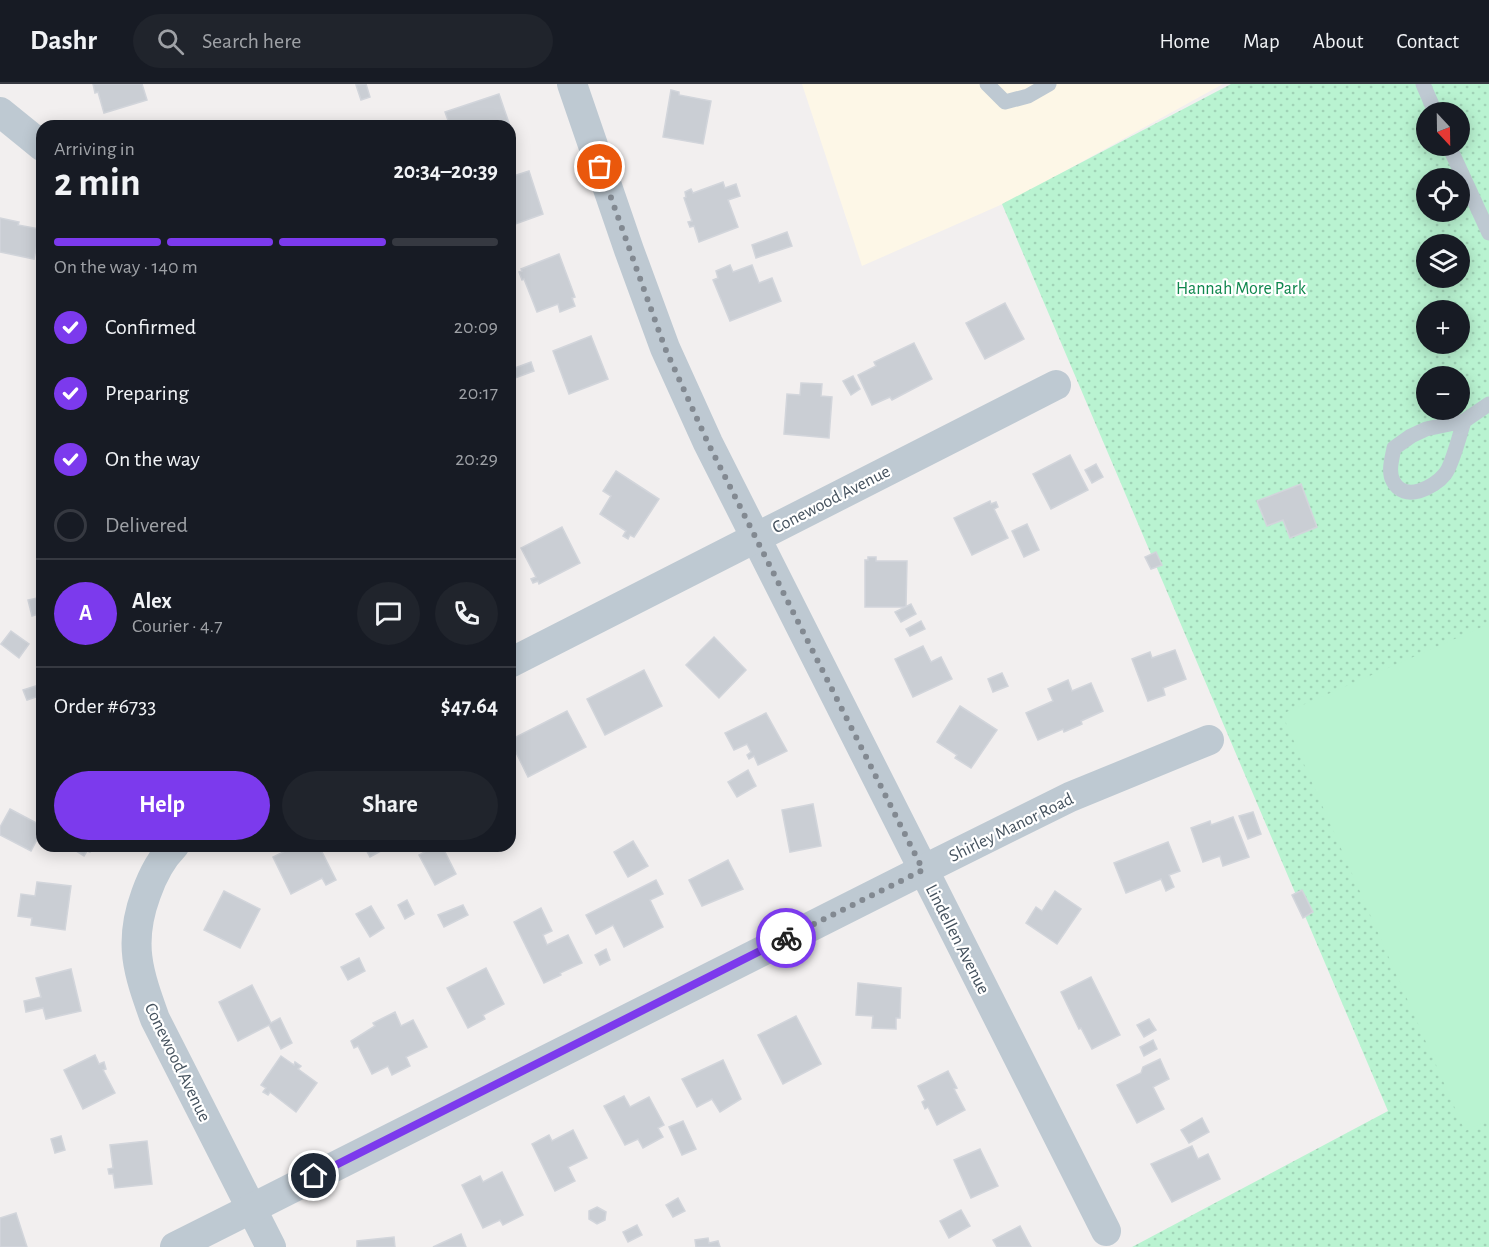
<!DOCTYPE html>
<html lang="en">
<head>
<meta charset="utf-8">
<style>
  :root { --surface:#171b24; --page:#20242c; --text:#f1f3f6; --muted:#9ea1a6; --line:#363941; --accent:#7c3aed }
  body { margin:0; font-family:"Alegreya Sans",sans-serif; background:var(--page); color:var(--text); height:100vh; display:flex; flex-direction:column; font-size:22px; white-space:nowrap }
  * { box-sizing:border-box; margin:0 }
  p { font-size:20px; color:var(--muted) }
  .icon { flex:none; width:33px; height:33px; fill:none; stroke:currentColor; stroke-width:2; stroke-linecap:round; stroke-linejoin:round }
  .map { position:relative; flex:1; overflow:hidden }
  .side { position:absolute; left:36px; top:36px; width:480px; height:732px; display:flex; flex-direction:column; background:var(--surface); border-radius:18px; box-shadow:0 3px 15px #0003 }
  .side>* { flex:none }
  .needle { width:39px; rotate:158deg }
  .controls { position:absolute; left:1416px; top:18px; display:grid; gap:12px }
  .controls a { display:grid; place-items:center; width:54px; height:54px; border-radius:50%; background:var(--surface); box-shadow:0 3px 15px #0003; font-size:30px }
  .pin { position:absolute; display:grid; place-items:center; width:51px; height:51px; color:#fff; margin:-26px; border:3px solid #fff; border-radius:50%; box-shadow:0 2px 6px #0007 }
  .courier { position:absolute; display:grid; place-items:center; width:60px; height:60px; margin:-30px; border:4px solid #7c3aed; border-radius:50%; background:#fff; color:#222; box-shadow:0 2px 8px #0007 }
  .summary em { font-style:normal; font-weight:700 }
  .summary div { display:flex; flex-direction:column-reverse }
  .summary { display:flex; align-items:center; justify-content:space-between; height:102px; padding:0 18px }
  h1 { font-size:39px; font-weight:700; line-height:45px }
  .bar { display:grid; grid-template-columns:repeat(4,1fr); gap:9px 6px; align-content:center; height:72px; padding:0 18px }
  .bar i { height:8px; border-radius:4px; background:var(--line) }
  .bar .active { background:var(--accent) }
  .bar p { grid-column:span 4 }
  .line { display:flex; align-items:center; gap:15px; padding:0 18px; border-top:2px solid var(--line) }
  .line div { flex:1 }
  .round { display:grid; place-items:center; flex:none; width:63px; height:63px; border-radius:32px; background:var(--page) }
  ol { padding:0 18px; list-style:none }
  li { display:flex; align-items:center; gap:18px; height:66px }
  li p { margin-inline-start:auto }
  li .icon { padding:6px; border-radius:50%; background:var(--accent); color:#fff; stroke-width:4 }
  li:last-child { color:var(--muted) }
  li i { width:33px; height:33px; border:3px solid var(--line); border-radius:50% }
  .button { display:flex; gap:12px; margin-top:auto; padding:12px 18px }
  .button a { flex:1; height:69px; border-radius:36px; background:var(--accent); color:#fff; font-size:24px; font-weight:700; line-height:69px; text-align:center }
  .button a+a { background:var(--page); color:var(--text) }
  header { display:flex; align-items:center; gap:36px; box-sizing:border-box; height:84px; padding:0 30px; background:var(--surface); border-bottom:2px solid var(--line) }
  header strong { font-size:28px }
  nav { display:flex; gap:33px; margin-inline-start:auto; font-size:21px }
  .search { width:420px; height:54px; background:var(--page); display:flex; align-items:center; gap:15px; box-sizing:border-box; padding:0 21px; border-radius:33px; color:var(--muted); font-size:22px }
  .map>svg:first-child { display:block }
</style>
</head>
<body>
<header>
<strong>Dashr</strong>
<div class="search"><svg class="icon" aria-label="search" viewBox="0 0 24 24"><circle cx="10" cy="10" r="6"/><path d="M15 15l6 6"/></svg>Search here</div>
<nav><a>Home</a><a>Map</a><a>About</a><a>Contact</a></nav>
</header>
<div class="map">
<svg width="1489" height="1163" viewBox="0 0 1489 1163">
  <defs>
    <pattern id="park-dots" width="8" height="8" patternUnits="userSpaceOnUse" patternTransform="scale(1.5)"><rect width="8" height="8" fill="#b9f3d1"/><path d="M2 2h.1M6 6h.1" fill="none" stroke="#a0d2b6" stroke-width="1.8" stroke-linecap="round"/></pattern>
  </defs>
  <rect width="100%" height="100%" fill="#f2efef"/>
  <path fill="#fdf7e7" d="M802,0H1223L1014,115L862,182Z"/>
  <path fill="url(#park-dots)" fill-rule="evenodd" d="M1231,0H1489V1163H1132L1388,1027L1002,120ZM1426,28H1460V62H1426ZM1426,94H1460V128H1426ZM1426,160H1460V194H1426ZM1426,226H1460V260H1426ZM1426,292H1460V326H1426Z"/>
  <path fill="#b9f3d1" d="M1489,540V1036L1465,1047L1282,630Z"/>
  <g fill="#caced4" stroke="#d2d5db" stroke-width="1.5">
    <path d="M93,0H142L147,16L104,29L98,8L95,9Z"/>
    <path d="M366,0L370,13L361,16L356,1Z"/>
    <path d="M671,6L679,8V11L711,17L703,60L663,53Z"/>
    <path d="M499,10L510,42H450L445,28Z"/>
    <path d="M529,87L543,130L510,142V93Z"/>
    <path d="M723,98L725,104L736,100L740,112L728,116L738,143L699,158L694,142L690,143L688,138L692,137L684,114L686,113L685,108L691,105L693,109Z"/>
    <path d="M0,134L19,138L18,141L40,145L34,175L0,168Z"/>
    <path d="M787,148L792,162L756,174L752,161Z"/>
    <path d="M559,170L575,213L572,214L575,222L560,228L558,220L537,228L524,195L522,196L519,188L522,187L521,185Z"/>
    <path d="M730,181L733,188L752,181L759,199L772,194L781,217L730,237L713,196L718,194L716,187Z"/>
    <path d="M1005,219L1024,255L985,275L966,239Z"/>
    <path d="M591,252L608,295L569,310L553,267Z"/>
    <path d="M914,259L932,295L892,316L890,313L872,321L858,291L876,282L874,278Z"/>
    <path d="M531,278L534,287L515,294L512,285Z"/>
    <path d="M853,292L860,305L851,311L843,297Z"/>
    <path d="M801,299L822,300L821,312L832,313L829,354L784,350L787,310L800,311Z"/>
    <path d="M1070,371L1088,406L1051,425L1033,390Z"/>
    <path d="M1096,380L1103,393L1092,399L1085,386Z"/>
    <path d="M616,387L659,415L634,453L630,451L628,455L623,452L626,447L600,430L611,412L603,407Z"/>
    <path d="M1301,400L1317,443L1290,454L1283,436L1267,442L1257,417Z"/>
    <path d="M990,417L991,420L996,418L998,423L994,425L1008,454L972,471L954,434Z"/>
    <path d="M1027,440L1039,466L1024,473L1012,447Z"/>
    <path d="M562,443L580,479L539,500L538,497L533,499L531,495L536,493L521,464Z"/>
    <path d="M1156,468L1162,481L1151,485L1145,473Z"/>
    <path d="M868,473H876V477H907L906,523H865V476H868Z"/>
    <path d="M42,513V529L32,532L28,516Z"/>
    <path d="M911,520L916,530L901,538L895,528Z"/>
    <path d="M921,537L925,545L910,552L906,545Z"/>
    <path d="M11,547L29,560L19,574L1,560Z"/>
    <path d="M714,553L746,586L719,614L686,581Z"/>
    <path d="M923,562L931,578L941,573L952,595L913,613L895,575Z"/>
    <path d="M1175,566L1186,595L1163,604L1165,611L1148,617L1132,575L1150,568L1152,574Z"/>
    <path d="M644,586L662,622L605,651L587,615Z"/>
    <path d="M1002,589L1008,602L993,608L988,595Z"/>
    <path d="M1068,596L1072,607L1091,599L1103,627L1081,637L1082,640L1064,648L1063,645L1038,656L1026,629L1053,617L1048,605Z"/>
    <path d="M39,601L42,611L27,616L23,606Z"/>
    <path d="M960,622L997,646L971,684L955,674L957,671L937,658Z"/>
    <path d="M567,627L586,663L528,693L510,656Z"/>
    <path d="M766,629L787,667L758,681L754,672L749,675L747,671L751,668L747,660L734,666L725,649Z"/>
    <path d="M748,686L756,702L737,713L728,698Z"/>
    <path d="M813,720L821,762L790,768L782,726Z"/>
    <path d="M10,725L42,742V746L31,767L0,751V743Z"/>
    <path d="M1253,728L1261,750L1248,755L1239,732Z"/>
    <path d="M1233,733L1249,773L1223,782L1220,772L1203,778L1191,744L1210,737L1211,741Z"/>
    <path d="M633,757L648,782L628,793L614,768Z"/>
    <path d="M1168,758L1180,787L1169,791L1174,803L1166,807L1161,795L1126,809L1114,779Z"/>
    <path d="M71,762H93L90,768L87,767L84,772L70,763Z"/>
    <path d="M295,762H319L336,796L326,801L322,794L291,810L273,773Z"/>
    <path d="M364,762H390L370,773Z"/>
    <path d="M435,762H442L456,790L435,801L419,771Z"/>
    <path d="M728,776L743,805L702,822L689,796Z"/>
    <path d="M656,796L663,810L650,816L663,843L624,863L613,841L596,850L586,831Z"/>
    <path d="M37,798L71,802L65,846L31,841L32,834L18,832L21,810L35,812Z"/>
    <path d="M1302,806L1313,828L1303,834L1292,811Z"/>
    <path d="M224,807L260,825L240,864L204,846Z"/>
    <path d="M1055,807L1081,825L1057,860L1026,839L1036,823L1042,827Z"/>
    <path d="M407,816L414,830L405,835L398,821Z"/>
    <path d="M463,821L468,831L444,843L438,831Z"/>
    <path d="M371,822L384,844L370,853L356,830Z"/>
    <path d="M541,824L552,847L543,851L547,861L568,851L582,879L560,889L561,891L544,899L514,838Z"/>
    <path d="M606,865L610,876L600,881L595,871Z"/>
    <path d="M359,874L365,887L348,896L341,883Z"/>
    <path d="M486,884L504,920L483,931L485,935L468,944L447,904Z"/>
    <path d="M71,885L81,927L46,935L43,924L26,928L24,917L41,913L36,894Z"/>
    <path d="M1091,893L1120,951L1092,965L1081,944L1079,945L1061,908Z"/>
    <path d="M858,899L901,904L900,934H896V945L872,944L873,932L856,931Z"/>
    <path d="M252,901L271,939L280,934L292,959L281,965L269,941L238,957L219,918Z"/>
    <path d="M395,928L401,942L413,936L427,963L406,973L410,982L392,991L388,982L372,990L358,962L354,964L351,957L375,942L373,939Z"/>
    <path d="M796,932L821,980L783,1000L758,951Z"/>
    <path d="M1149,935L1156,946L1144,953L1137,941Z"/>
    <path d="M1153,956L1157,965L1144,972L1140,963Z"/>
    <path d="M95,971L99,980L104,978L106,985L103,986L115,1009L83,1025L64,986Z"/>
    <path d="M281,972L294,981L295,978L301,982L298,985L317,999L296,1028L270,1008L268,1011L263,1008L266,1004L261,1001Z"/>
    <path d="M1160,975L1169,995L1153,1003L1164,1025L1137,1039L1117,1001L1141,989L1143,983Z"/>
    <path d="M723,976L741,1015L720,1028L712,1015L697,1023L682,995Z"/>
    <path d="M948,987L957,1004L954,1005L965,1026L937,1041L928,1023L925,1025L922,1018L925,1016L918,1002Z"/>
    <path d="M624,1012L630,1023L649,1013L664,1041L658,1044L663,1053L643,1064L638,1055L625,1061L604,1022Z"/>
    <path d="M1202,1034L1209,1048L1189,1059L1181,1046Z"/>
    <path d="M683,1037L696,1065L682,1071L669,1043Z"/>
    <path d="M573,1046L587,1074L568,1083L575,1097L555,1107L532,1060L549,1051L552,1057Z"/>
    <path d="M61,1052L65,1066L55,1069L51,1055Z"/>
    <path d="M147,1057L152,1100L115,1104L113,1090H109L108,1085L113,1084L110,1061Z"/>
    <path d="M1192,1062L1198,1075L1208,1070L1220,1095L1172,1118L1151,1080Z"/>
    <path d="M980,1065L998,1102L971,1114L954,1076Z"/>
    <path d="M502,1088L523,1131L503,1141L500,1136L483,1144L462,1101L480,1092L483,1098Z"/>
    <path d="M678,1114L685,1127L673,1133L666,1121Z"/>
    <path d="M597,1123L606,1128L605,1136L597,1140L589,1135V1127Z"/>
    <path d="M961,1126L970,1142L949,1154L940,1137Z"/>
    <path d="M16,1129L27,1163H0V1134Z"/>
    <path d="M637,1141L642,1151L628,1158L623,1148Z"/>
    <path d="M1020,1142L1031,1163H997L993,1156Z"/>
    <path d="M461,1150L466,1163H433Z"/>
    <path d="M394,1153L395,1163H357V1157Z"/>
    <path d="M708,1154L709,1159L718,1157L720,1163H696L695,1156Z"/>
  </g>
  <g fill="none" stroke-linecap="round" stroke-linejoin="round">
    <g stroke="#bec9d2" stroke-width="15">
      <path d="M987,0L1005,18L1028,12L1049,0"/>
      <path d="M1423,0L1435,28"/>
      <path d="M1449,62L1489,149"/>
      <path d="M1464,337C1460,350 1452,382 1445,390C1434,404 1404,419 1393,397C1388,387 1392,375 1394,364L1411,352L1426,345L1464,337L1489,320"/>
    </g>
    <g stroke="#bec9d2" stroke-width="30">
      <path d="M572,0L629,166L665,264L708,359L1106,1147"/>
      <path d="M0,28L42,62"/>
      <path d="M510,579L1056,301"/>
      <path d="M174,762C161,775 152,793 146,810C128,859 138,888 155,935L271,1163"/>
      <path d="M175,1163L923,786L1070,713L1209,656"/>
    </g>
  </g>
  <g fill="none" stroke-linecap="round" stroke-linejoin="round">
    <path stroke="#828991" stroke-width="6" stroke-dasharray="0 10.8" d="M600,83L665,264L708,359L923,786L786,854"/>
    <path stroke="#7c3aed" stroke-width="8" d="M314,1092L786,854"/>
  </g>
  <g text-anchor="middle" stroke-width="4.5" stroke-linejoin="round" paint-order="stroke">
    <g font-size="18" fill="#0f874d" stroke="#fff">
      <text x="1241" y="210">Hannah More Park</text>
    </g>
    <g font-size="18" fill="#45525e" stroke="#fff">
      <text transform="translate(831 415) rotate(-27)" y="6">Conewood Avenue</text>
      <text transform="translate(1011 743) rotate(-26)" y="6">Shirley Manor Road</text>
      <text transform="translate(958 855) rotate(63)" y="6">Lindellen Avenue</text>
      <text transform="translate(178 978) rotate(64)" y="6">Conewood Avenue</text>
    </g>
  </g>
</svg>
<div class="controls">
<a><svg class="needle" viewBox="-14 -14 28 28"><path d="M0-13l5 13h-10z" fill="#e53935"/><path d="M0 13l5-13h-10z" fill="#9ea1a6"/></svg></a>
<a><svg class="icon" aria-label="locate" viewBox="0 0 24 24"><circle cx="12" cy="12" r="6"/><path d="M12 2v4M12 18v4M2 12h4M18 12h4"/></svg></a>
<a><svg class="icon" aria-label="layers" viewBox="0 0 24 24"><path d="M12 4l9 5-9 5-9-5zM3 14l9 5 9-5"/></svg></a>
<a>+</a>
<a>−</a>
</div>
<div class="pin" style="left:600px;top:83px;background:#ea580c"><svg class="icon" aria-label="bag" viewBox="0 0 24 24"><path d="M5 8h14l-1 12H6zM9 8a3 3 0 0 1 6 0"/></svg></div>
<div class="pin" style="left:314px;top:1092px;background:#1f2937"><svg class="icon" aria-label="home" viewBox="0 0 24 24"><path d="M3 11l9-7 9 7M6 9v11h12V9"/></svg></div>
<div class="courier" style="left:786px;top:854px"><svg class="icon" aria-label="bike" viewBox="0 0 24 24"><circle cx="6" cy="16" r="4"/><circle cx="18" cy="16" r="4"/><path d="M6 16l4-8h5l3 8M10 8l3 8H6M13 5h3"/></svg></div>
<section class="side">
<div class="summary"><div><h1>2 min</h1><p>Arriving in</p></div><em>20:34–20:39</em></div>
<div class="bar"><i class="active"></i><i class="active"></i><i class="active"></i><i></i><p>On the way · 140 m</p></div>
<ol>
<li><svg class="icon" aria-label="check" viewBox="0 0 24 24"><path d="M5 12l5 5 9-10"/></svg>Confirmed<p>20:09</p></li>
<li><svg class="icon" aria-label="check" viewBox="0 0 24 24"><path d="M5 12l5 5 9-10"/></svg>Preparing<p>20:17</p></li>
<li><svg class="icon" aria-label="check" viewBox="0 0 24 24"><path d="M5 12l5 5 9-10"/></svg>On the way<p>20:29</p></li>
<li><i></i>Delivered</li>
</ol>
<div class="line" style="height:108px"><b class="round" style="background:var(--accent);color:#fff">A</b><div><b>Alex</b><p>Courier · 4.7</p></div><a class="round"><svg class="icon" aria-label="chat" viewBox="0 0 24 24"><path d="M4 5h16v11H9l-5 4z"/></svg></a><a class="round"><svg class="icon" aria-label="phone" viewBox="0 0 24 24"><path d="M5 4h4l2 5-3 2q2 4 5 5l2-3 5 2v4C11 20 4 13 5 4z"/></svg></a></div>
<div class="line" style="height:78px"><div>Order #6733</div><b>$47.64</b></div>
<div class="button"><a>Help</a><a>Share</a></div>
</section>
</div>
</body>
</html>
